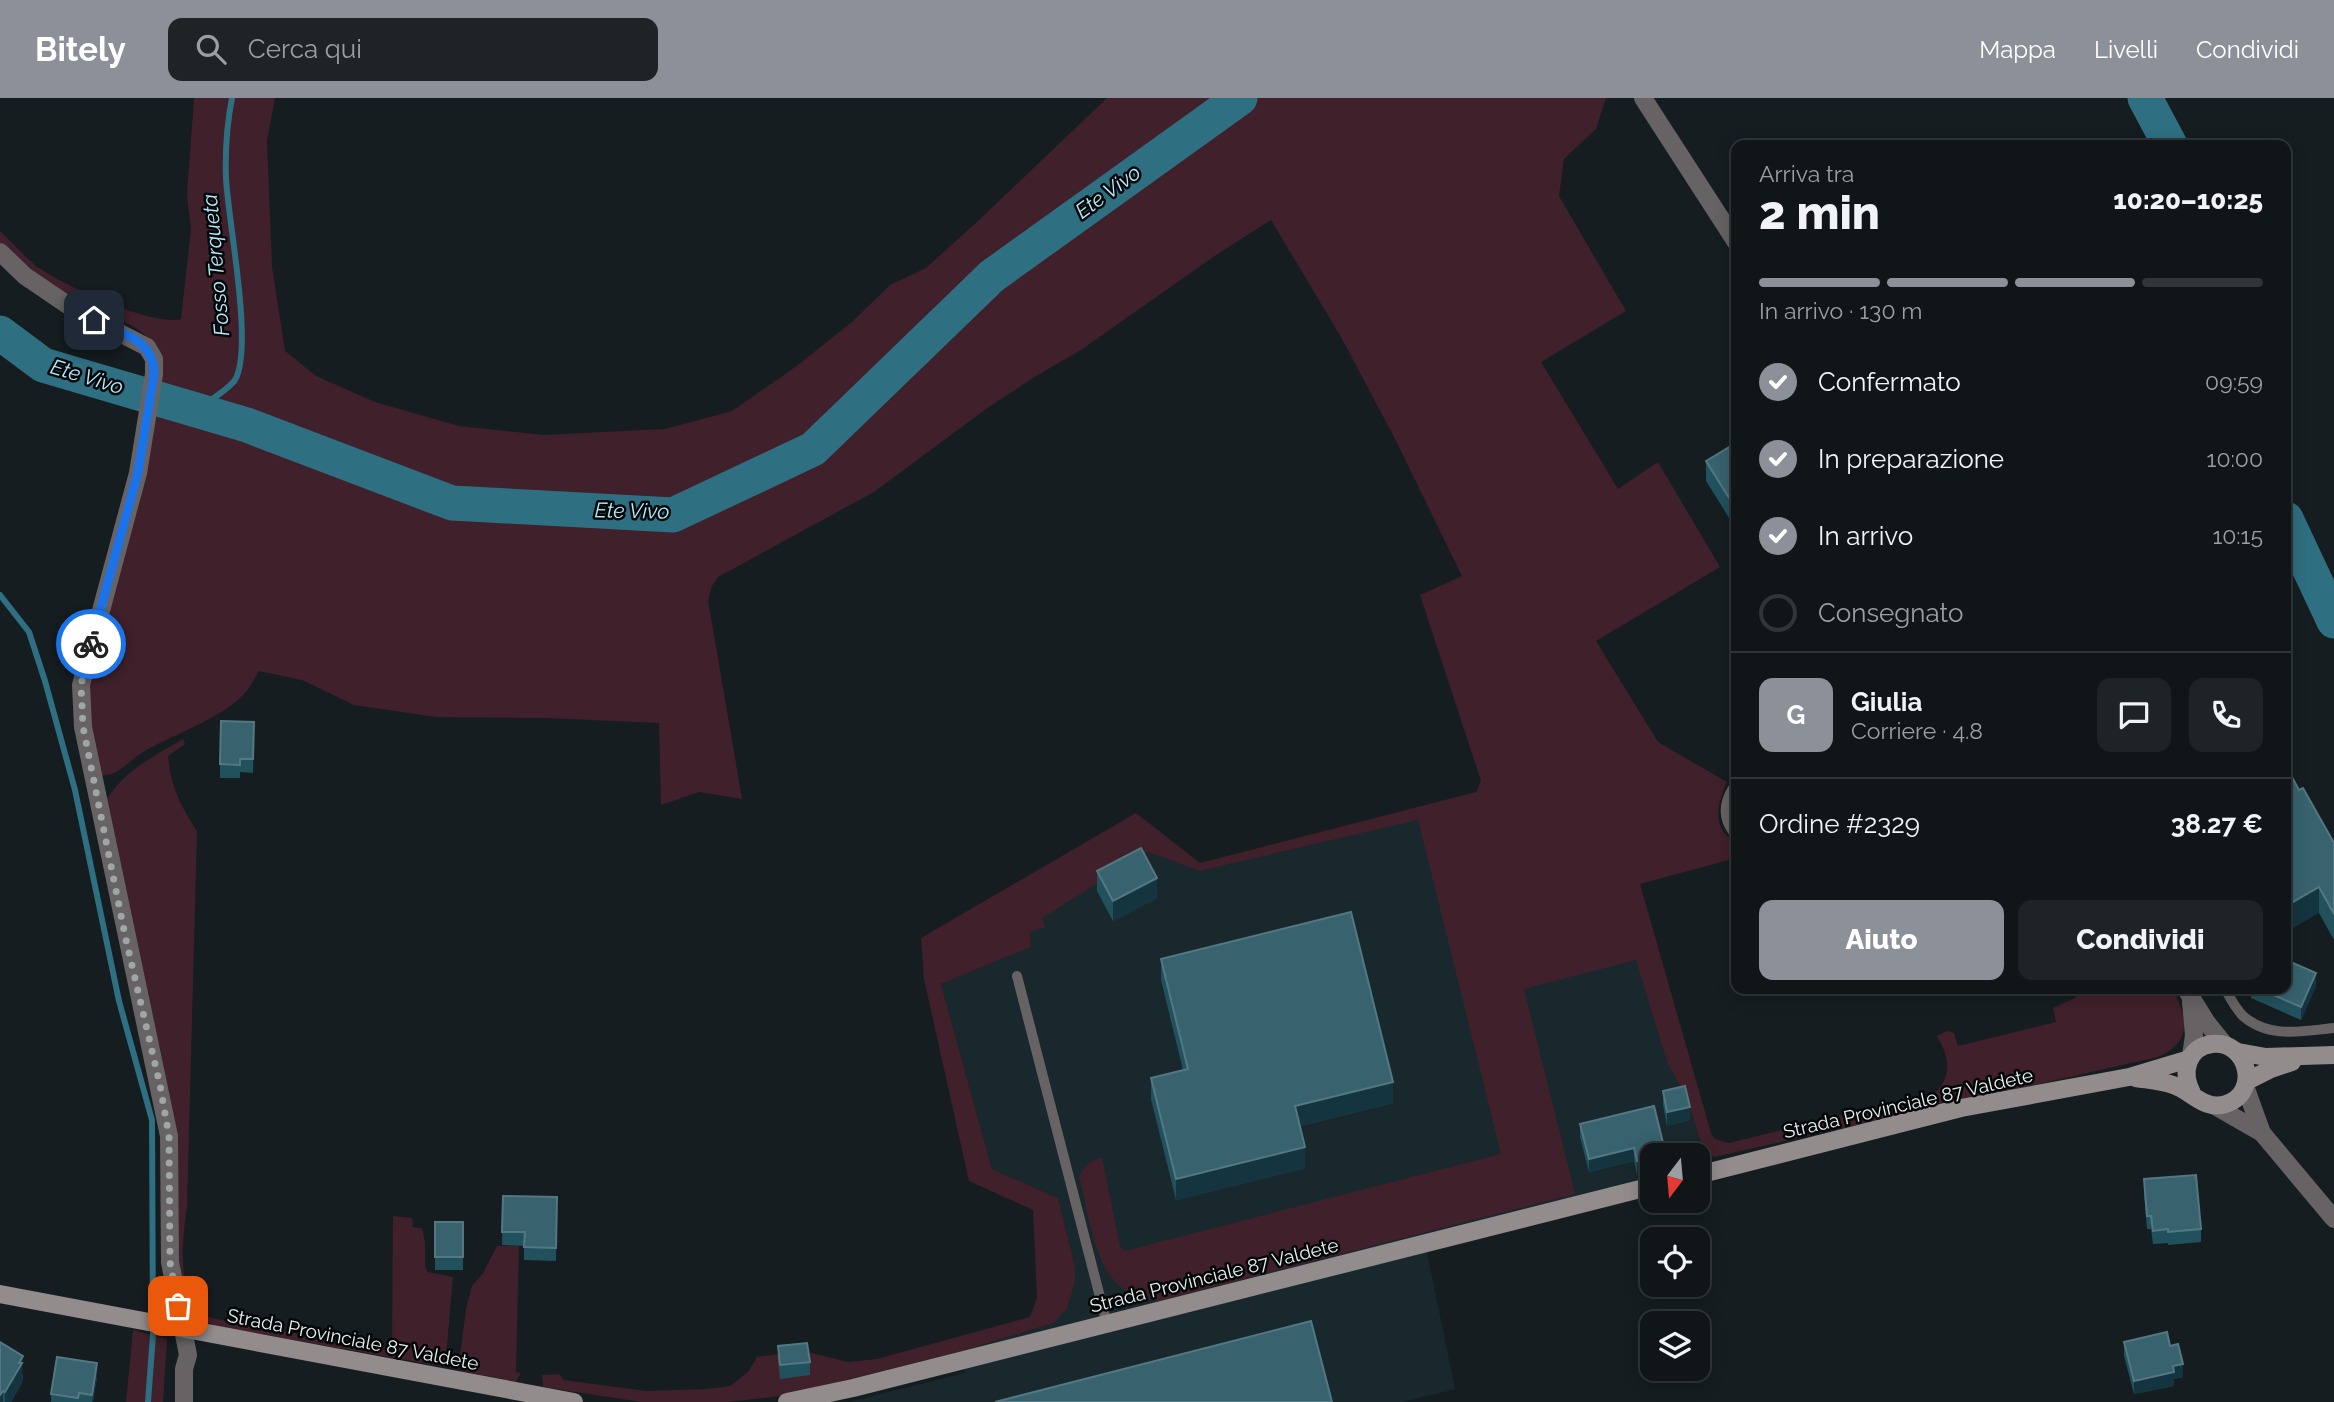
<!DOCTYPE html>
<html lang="it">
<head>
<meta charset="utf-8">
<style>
  :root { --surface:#101618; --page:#1e2325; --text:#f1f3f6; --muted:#9c9fa2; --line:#303537; --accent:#8c9099 }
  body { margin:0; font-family:Raleway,sans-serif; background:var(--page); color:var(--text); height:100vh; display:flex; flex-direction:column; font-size:26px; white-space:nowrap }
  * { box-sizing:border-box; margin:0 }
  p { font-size:23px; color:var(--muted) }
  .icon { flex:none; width:38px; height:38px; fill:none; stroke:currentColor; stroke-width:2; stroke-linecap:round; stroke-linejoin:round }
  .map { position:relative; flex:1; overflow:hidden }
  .drawer { position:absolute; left:1731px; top:42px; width:560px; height:854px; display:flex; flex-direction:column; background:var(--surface); border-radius:14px; box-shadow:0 4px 18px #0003,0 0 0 2px var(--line) }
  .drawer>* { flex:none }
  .needle { width:46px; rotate:196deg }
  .buttons { position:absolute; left:1640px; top:1045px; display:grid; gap:14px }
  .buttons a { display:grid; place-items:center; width:70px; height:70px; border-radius:14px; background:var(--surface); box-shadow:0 4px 18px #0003,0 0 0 2px var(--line); font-size:35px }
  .pin { position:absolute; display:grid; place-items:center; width:60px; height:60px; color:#fff; margin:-30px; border-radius:14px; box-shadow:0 4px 10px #0006 }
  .courier { position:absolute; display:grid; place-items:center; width:70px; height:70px; margin:-35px; border:5px solid #1a73e8; border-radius:50%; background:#fff; color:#222; box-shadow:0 2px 9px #0007 }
  .headline em { font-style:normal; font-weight:800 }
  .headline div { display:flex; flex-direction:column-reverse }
  .headline { display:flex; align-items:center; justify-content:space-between; height:119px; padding:0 28px }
  h1 { font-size:46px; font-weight:800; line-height:52px }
  .bar { display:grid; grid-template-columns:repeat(4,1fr); gap:10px 7px; align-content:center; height:84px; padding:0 28px }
  .bar i { height:9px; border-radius:5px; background:var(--line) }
  .bar .active { background:var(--accent) }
  .bar p { grid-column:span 4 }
  .line { display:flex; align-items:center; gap:18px; padding:0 28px; border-top:2px solid var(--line) }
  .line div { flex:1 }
  .round { display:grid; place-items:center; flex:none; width:74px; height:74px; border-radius:14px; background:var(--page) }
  ol { padding:0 28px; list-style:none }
  li { display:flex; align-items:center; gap:21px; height:77px }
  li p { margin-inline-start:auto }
  li .icon { padding:7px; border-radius:50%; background:var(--accent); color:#fff; stroke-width:4 }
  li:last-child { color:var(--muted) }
  li i { width:38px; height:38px; border:4px solid var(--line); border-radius:50% }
  .button { display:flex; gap:14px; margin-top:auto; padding:14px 28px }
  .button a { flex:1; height:80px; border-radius:14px; background:var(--accent); color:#fff; font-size:28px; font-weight:800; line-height:80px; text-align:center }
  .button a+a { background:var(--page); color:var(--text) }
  header { display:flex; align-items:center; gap:42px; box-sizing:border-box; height:98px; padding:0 35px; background:var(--accent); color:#fff }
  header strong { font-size:33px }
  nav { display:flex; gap:38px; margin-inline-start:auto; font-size:24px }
  .search { width:490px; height:63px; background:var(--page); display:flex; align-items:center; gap:18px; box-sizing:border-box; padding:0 24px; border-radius:14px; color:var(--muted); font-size:26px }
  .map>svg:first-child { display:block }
</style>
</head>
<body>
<header>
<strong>Bitely</strong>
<div class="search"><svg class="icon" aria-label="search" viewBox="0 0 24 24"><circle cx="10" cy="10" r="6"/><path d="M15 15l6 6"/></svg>Cerca qui</div>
<nav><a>Mappa</a><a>Livelli</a><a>Condividi</a></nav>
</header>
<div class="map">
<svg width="2334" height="1304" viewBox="0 0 2334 1304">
  <rect width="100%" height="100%" fill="#151d20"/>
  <path fill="#18282d" d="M1479,707L1637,862L1668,967L1686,998L1703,1052L1723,1078L1698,1085V1057H1652V1096L1427,1154L1455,1291L1402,1304H849L965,1275L962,1253L1054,1225L1075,1183V1169L1058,1100L992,1071L941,886L1031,849L1030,834L1041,820L1148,754L1200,773Z"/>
  <g fill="#40202a">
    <path d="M194,0H275L267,43L272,169L285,253L316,278L375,304L459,328L543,337L665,331L732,313L794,270L853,223L890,187L926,170L979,122L1107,0H1606L1596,31L1564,61L1559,98L1626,213L1541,264L1618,391L1658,364L1720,469L1596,543L1658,644L1727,684C1717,707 1711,730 1736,745V760L1640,786L1711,1035L1715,1041L1729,1045L1935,995C1953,976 1949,959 1937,938L1947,933L1954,935L1958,948L2056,924L2053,910L2075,900L2084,891H2173C2187,921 2193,943 2158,959L1714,1059L1703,1052L1686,998L1668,967L1636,862L1524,891L1575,1096L1158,1203C1145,1200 1132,1198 1122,1190C1093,1168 1088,1112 1079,1078C1085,1067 1090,1063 1102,1059L1120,1148L1125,1153L1501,1056L1418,722L1200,773L1148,754L1042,820L1045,829L1030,834L1031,849L941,886L992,1071L1058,1100L1075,1169V1183L1067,1210L1054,1225L962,1253L782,1298L727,1304H641L543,1289L542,1277L559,1276L564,1282L646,1293L707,1291L730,1288L748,1274L757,1259L803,1253L848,1264L877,1261L1030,1219L1037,1200L1033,1112L969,1083L924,881L921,840L1136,715L1200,765L1476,694L1481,683L1420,497L1462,478L1395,341L1341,239L1271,122L1216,157L1081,252L1036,278L986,311L874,394L718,479L712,488L708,502L742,701L699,694L661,707L659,625L546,620L436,619L354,607L302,582L259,573C254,581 250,590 244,596C218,623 172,636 140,656C128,664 114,682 98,676L86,601L156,249C141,225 98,214 74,200C47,184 23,165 0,145V133C12,144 23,157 35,167C60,186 152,229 181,221L191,131L187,97Z"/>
    <path d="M183,641L185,646L168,658C170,687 181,709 197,733L187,1109C182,1147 175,1191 207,1219L346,1245L392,1250L393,1118L412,1120L413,1129L422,1130L425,1144V1169L428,1174L453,1179L445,1269L216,1228L202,1222L191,1213L179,1173L173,1028L107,701C125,672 154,658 183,641Z"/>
    <path d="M497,1148H519L516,1274L521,1275L516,1284L462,1273L459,1266L466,1211L472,1188L483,1175Z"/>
    <path d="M133,1232L167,1241L163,1304H126Z"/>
  </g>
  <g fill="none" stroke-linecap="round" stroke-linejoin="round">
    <g stroke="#2e6f81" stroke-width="6">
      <path d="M197,312C206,305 229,291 235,282C254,249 228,123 226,80C225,54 227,26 232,0"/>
      <path d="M0,497L29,534L45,583L75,692L119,903L152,1022L153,1237L148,1304"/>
    </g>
    <g stroke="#2e6f81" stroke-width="35">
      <path d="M2145,0L2170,47"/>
      <path d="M0,235L43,267L247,327L452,405L673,417L813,351L992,178L1240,0"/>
      <path d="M2286,421L2334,523"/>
    </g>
    <g stroke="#676364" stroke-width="10">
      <path d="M1017,878L1107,1226"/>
      <path d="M2225,891C2230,900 2236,911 2243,918C2269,941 2303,933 2334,930"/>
    </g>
    <g stroke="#676364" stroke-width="18">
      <path d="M0,154L25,178L75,212L147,249L154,261V276L138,375L81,587L83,629L169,1038L170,1164L188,1257L184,1271V1304"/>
      <path d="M1736,693C1728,706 1727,718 1736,731"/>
    </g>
    <g stroke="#676364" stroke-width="18">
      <path d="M1643,0L1736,144"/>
      <path d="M2186,891L2207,925L2224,946"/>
      <path d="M2191,904L2194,937L2191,958"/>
      <path d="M2245,988L2262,1035"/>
      <path d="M2215,1008L2262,1035L2334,1121"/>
    </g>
    <g stroke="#938c8d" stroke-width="18">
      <path d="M2238,954L2266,959L2334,957"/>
      <path d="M2136,980C2148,982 2161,983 2173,987C2192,993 2204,1013 2226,1006C2261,995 2248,942 2212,946C2187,949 2181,975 2192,995"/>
      <path d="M2247,983L2271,971L2292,964"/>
      <path d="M1698,1077L1961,1010L2129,979L2189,961"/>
      <path d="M0,1196L574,1304"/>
      <path d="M787,1304L853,1290L1652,1088"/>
    </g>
  </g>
  <g fill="#22515e">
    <path d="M1736,345V431L1706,383V363Z"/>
    <path d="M254,624L253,675L240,674V680H220V666Z"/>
    <path d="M2299,692L2334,745V842L2319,815Z"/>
    <path d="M1097,773L1157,800L1113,823L1097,793Z"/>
    <path d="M1161,861L1393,1005L1300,1028L1305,1070L1176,1102L1151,1001V980L1183,972L1161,882Z"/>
    <path d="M2316,888L2301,922L2251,900V891H2286Z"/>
    <path d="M1663,993L1690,1022L1667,1028L1663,1007Z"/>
    <path d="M1654,1008L1637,1077L1634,1063L1589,1074L1580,1039V1026Z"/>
    <path d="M2144,1081L2201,1131V1144L2168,1147V1145L2153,1146L2151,1131H2147L2144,1094Z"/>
    <path d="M503,1098L557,1099L556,1163L524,1162V1148L502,1147Z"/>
    <rect x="435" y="1124" width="28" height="48"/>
    <path d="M0,1244L23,1278L22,1285L11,1304H0Z"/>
    <path d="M2124,1244L2170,1248L2183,1279L2174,1281V1288L2134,1296L2124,1258Z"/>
    <path d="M778,1248L810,1264V1277L780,1281L778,1261Z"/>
    <path d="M97,1279L93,1304H51V1296Z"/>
  </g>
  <g fill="#14353f">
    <path d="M1157,780V800L1113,823V803Z"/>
    <path d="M2319,789V815L2286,834V808Z"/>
    <path d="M2316,875V888L2301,922V909Z"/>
    <path d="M1965,891H1974L1965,896Z"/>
    <path d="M1393,984V1005L1295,1029V1008Z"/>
    <path d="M1690,1009V1022L1667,1028V1014Z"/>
    <path d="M1305,1049V1070L1176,1102V1081Z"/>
    <path d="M1634,1050V1063L1589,1074V1061Z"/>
    <path d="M1652,1060V1073L1637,1077V1063Z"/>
    <path d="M23,1258L22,1285L11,1304H5V1294Z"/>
    <path d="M97,1265V1279L93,1304H92Z"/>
    <path d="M2183,1266V1279L2174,1281V1288L2134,1296V1283L2173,1268Z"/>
    <path d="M3,1293V1304H0V1297Z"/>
  </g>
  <g fill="#37626e" stroke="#537882" stroke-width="2">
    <path d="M1736,345V411L1706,363Z"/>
    <path d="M221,623L254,624L253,661H240V667L220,666Z"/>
    <path d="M2286,668L2299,692L2303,690L2334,745V816L2319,789L2286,808Z"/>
    <path d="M1141,750L1157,780L1113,803L1097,773Z"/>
    <path d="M1351,814L1393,984L1295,1008L1305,1049L1176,1081L1151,980L1188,971L1161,861Z"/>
    <path d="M2286,862L2316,875L2301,909L2260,891H2286Z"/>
    <path d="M1685,988L1690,1009L1667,1014L1663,993Z"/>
    <path d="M1654,1008L1666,1057H1652V1060L1637,1063L1634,1050L1589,1061L1580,1026Z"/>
    <path d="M2196,1077L2201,1131L2168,1134V1131L2153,1133L2151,1118H2147L2144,1081Z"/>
    <path d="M503,1098L557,1099L556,1150L524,1149L525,1134H502Z"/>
    <rect x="435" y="1124" width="28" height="35"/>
    <path d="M1311,1223L1332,1304H995Z"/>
    <path d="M2167,1234L2170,1248L2178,1246L2183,1266L2173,1268L2174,1274L2134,1283L2124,1244Z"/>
    <path d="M0,1244L23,1258L19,1265H22L5,1294L3,1293L0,1297Z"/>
    <path d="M807,1245L810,1264L780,1267L778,1248Z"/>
    <path d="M57,1259L97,1265L92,1297L79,1295L78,1300L51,1296Z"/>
  </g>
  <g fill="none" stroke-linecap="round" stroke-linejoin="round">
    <path stroke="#9fa6a8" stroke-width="7" stroke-dasharray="0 12.6" d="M91,546L81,587L83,629L126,842L160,987L169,1038L170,1164L178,1208"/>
    <path stroke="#1a73e8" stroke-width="9" d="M91,546L138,374L154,276C154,241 121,235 94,222"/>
  </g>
  <g text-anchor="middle" stroke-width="5" stroke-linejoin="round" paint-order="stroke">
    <g font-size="19" fill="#e9eff1" stroke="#040708">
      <text transform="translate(1908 1005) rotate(-13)" y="7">Strada Provinciale 87 Valdete</text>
      <text transform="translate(1214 1177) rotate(-14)" y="7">Strada Provinciale 87 Valdete</text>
      <text transform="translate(353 1241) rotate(11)" y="7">Strada Provinciale 87 Valdete</text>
    </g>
    <g font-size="21" font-style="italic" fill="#b5ebfd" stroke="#040708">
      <text transform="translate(1108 94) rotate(-36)" y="7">Ete Vivo</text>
      <text transform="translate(216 167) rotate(-95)" y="7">Fosso Terqueta</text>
      <text transform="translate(87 279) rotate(17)" y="7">Ete Vivo</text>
      <text transform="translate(632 413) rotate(1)" y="7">Ete Vivo</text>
    </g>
  </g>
</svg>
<div class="buttons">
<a><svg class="needle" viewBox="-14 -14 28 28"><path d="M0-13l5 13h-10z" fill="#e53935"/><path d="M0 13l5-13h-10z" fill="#9c9fa2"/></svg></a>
<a><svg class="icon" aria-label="locate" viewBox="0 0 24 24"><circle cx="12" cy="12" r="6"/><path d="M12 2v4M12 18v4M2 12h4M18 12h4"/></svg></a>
<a><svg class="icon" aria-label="layers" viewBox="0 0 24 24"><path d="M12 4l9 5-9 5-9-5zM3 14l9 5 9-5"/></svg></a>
</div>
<div class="pin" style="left:178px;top:1208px;background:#ea580c"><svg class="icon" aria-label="bag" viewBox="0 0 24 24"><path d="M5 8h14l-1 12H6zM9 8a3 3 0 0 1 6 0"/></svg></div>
<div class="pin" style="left:94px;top:222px;background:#1f2937"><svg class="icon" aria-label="home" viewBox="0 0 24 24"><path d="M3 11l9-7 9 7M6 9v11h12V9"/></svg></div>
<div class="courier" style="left:91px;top:546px"><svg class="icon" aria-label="bike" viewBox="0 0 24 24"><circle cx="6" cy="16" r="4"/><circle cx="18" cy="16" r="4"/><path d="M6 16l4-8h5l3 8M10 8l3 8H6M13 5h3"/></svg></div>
<section class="drawer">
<div class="headline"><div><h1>2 min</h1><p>Arriva tra</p></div><em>10:20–10:25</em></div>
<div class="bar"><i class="active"></i><i class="active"></i><i class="active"></i><i></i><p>In arrivo · 130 m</p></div>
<ol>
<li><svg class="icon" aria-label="check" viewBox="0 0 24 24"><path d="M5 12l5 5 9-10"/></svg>Confermato<p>09:59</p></li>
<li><svg class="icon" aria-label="check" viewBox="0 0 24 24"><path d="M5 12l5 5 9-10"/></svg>In preparazione<p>10:00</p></li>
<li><svg class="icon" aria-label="check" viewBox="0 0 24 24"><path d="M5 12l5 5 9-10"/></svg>In arrivo<p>10:15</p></li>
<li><i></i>Consegnato</li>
</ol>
<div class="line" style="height:126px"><b class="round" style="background:var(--accent);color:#fff">G</b><div><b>Giulia</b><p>Corriere · 4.8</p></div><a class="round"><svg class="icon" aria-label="chat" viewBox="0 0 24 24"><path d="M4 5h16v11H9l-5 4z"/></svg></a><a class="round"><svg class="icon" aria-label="phone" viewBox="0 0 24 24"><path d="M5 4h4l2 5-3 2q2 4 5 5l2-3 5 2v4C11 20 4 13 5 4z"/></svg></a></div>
<div class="line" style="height:91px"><div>Ordine #2329</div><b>38.27 €</b></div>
<div class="button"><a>Aiuto</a><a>Condividi</a></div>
</section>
</div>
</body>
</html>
